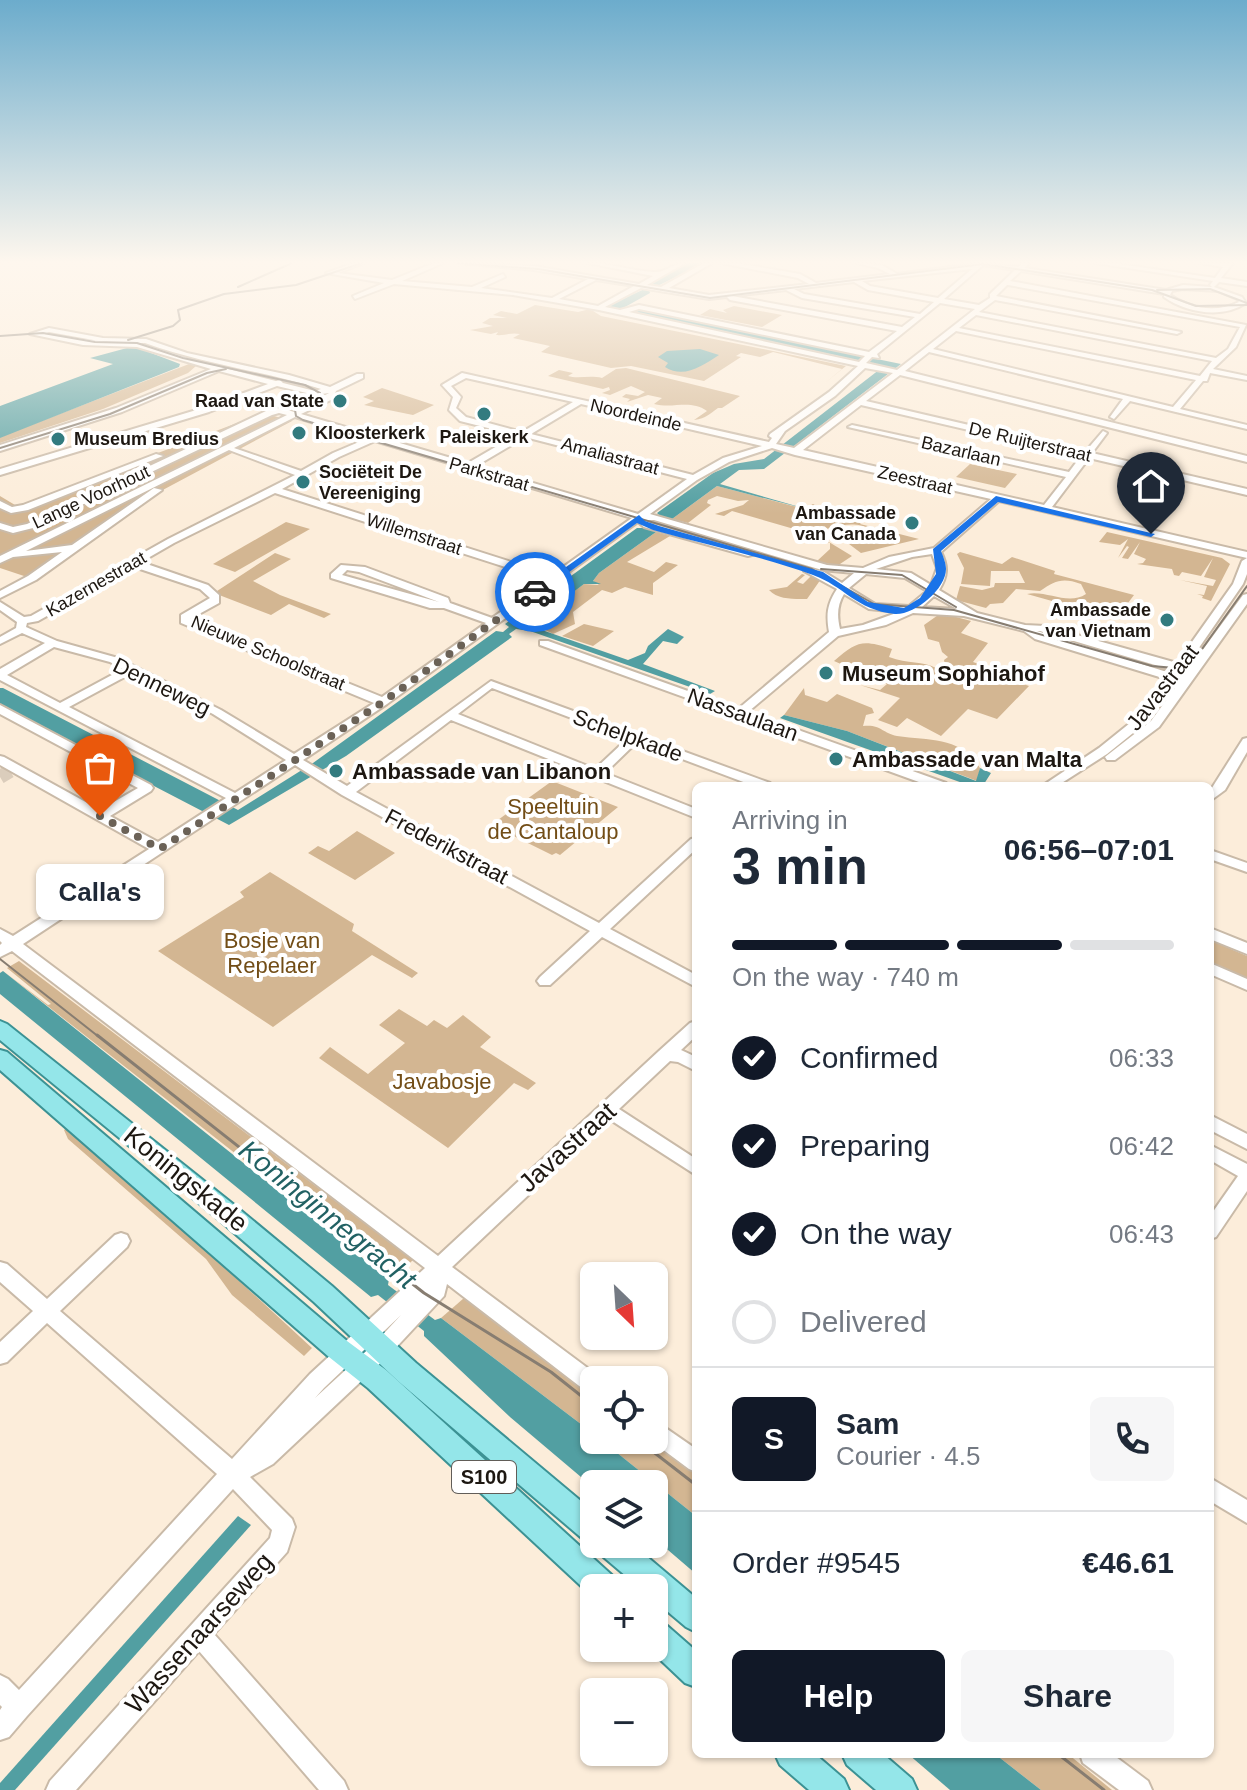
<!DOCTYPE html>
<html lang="en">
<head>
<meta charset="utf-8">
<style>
  :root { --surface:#fff; --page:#f6f6f7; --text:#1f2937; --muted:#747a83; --line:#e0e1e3; --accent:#111827 }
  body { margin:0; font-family:Arial,sans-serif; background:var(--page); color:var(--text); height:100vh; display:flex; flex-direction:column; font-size:30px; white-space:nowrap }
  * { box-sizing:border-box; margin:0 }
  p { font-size:26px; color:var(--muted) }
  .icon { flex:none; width:44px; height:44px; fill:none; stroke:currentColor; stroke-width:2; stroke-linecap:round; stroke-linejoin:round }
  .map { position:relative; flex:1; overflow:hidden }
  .side { position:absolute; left:692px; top:782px; width:522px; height:976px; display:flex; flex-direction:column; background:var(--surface); border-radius:12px; box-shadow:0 2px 6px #0004 }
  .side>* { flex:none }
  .needle { width:52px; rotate:155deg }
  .controls { position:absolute; left:580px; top:1262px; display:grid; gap:16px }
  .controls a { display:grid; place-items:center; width:88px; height:88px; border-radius:12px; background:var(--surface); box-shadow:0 2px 6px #0004; font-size:40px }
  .pin { position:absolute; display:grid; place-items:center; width:68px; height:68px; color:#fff; margin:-82px -34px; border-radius:50% 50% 50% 0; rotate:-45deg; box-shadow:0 0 8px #0007 }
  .pin .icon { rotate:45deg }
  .courier { position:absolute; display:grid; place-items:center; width:80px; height:80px; margin:-40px; border:6px solid #1a73e8; border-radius:50%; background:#fff; color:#222; box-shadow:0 2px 10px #0007 }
  .bubble { position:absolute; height:56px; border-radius:12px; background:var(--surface); box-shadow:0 2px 6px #0004; font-size:26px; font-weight:600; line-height:56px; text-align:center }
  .head em { font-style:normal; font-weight:600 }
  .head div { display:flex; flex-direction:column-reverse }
  .head { display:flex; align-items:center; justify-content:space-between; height:136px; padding:0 40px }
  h1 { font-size:52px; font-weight:600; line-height:60px }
  .bar { display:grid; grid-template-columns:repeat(4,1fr); gap:12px 8px; align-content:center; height:96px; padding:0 40px }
  .bar i { height:10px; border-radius:6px; background:var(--line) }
  .bar .current { background:var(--accent) }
  .bar p { grid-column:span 4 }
  .line { display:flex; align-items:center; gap:20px; padding:0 40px; border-top:2px solid var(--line) }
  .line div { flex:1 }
  .round { display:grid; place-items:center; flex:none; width:84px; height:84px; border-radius:12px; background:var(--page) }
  ol { padding:0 40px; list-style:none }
  li { display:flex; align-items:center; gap:24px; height:88px }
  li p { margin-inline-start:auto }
  li .icon { padding:8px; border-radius:50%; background:var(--accent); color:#fff; stroke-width:4 }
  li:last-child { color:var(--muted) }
  li i { width:44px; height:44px; border:4px solid var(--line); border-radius:50% }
  .action { display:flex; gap:16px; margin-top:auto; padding:16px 40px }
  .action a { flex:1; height:92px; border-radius:12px; background:var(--accent); color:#fff; font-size:32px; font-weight:600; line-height:92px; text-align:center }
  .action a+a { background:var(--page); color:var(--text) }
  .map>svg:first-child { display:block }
</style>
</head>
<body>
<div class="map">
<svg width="1247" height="1790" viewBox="0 0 1247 1790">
  <rect width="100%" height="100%" fill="#fcedda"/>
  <g fill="#d3b692">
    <path d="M535,305L578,312L590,309L601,316L846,366L825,383L842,369L773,352L760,357L741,353L736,356L741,357L704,381L631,366L611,368L541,352L550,346L513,338L520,334C510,332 505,336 496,335L498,332L491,334L470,330L493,326L482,323L490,318H507L493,315L501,311L517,314Z"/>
    <path d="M734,306L782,315L762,327L700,315L710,309L727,313L723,310Z"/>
    <path d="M189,364L196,366L188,373L103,409L0,443V437Z"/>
    <path d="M626,368L740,396L722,408H718C709,414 707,418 694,420L707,411C690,399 674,409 654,404L662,398L648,395L627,402L630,399L622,397L626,394L638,396L645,392L631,386L610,395L602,393L610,390L609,387L603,389L548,376L559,370L573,373L568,376C577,379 590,375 602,378L616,369Z"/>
    <path d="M382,388L434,405L413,415L364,405L374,401L363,397Z"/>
    <path d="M263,413L292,421L159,492L30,578L0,568V496L15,505H21Z"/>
    <path d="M970,464L1017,474L1005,488L956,477Z"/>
    <path d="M717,486L793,506L806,508L813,504L831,514L864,519L860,524L919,539L861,553L849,544L873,538L875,531C854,519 836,526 814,533L852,556L837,566L817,561L830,549V543L799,534L801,531L732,511L724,516L715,514L743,505L749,500L738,501L717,496L708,500L707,503L711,505L688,523L672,519Z"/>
    <path d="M286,522L310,529L235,572L213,564Z"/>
    <path d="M656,532L670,536L627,562L654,572L666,562L678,565L653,583V595L625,587L612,593L602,590L573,612L575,624L553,634L534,624L538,618L584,584L599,585L593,581L599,573Z"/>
    <path d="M1107,532L1222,558L1230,564L1211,601L1202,598L1203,596L1197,594L1204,595L1207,586L1180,580L1213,586L1216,580L1204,577L1213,558L1201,576L1182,572L1179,576L1174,575L1172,569L1137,564L1143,563L1146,559L1134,554L1140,542L1128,559L1122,558L1129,547L1127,546L1118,558L1128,539L1120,545L1099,542Z"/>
    <path d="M960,552L1002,564L1012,557L1055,571L1054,574L1134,595L1116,619L1027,594C1047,590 1068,606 1086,594L1081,584C1062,577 1055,581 1040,591L1016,589L1003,603L990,604L986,608L956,600L960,586L982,590L994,587L995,583H1025L1019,571H991L990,586L961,584L964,568L957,554Z"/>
    <path d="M275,553L291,559L253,581L280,595L331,614L324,618L289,604L271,615L214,593Z"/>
    <path d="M802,574L805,575L797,582L803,584L811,576L821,579L807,599C795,599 778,600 769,590L787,587Z"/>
    <path d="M941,613L971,621L961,633L988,643L973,662L982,665L979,669L1029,686L997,719L968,709L941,736L907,718L897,727L878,720L900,698L860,685L880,690L887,684L834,661C857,641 862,639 892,649L889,657C908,664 923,661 936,668L945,665L944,660L948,657L942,652L939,642L928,639L924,625Z"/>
    <path d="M584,624L614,631L593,646L562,636Z"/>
    <path d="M804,688L805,695L827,702L837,694L872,708L874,713L866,715L863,726C881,724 882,733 897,736C931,741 960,736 980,768L977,781L847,731L784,715Z"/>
    <path d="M552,781L618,807L560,855L556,853L552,855L491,825Z"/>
    <path d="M357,831L395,853L355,880L308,853L318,846L329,851Z"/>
    <path d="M270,872L354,924L352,931L418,973L412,978L372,955L273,1027L158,951L244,897L240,892Z"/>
    <path d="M1210,940L1247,956V978L1210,962Z"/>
    <path d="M19,961L413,1260L394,1278L3,971L48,1005L51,1004L7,968Z"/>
    <path d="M399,1009L427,1026L434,1020L447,1028L463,1015L491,1037L480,1047L536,1083L528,1090L514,1083L448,1148L319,1058L330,1047L368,1074L405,1043L379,1025Z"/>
    <path d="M70,1125L312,1348L304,1356L232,1295L206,1259L68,1139L64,1130Z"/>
    <path d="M464,1298L594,1396V1434L441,1318Z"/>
    <path d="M601,1440H653L696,1472V1516Z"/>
    <path d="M995,1754H1068L1112,1790H1041Z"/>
  </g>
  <g fill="#529fa2">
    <path d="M688,263H705L649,290L650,293L625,307L901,364L764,469L739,470L720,484L810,510L717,486L672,519H668L653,530L656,532L599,573L593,581L601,584H584L535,621L539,629L628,660L645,653L648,646L668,629L684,637L677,644L663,641L643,664L715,691L710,694L530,631L516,629L509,634L512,637L346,756L229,825L0,706V688H3L238,810L313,763L496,631L503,632L509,627L505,624L637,528H644L660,516L657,513L713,473L734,464L764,459L884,366L608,306L653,285L652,282Z"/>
    <path d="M127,348H138L180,364L179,367L0,438V406L113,364L90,358Z"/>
    <path d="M700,349L719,355C702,366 684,379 665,367L668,363L658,357L667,351Z"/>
    <path d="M784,715L847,731L976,781L980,768L991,773L984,784L989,786H971L780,718Z"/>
    <path d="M3,971L389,1279L388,1285L435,1320L441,1318L594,1434V1440H601L696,1516V1574L654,1538V1484H594V1488L510,1417L424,1336V1331L378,1295L371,1297L0,994V973Z"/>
    <path d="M238,1516L251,1525L15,1790H0V1783Z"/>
    <path d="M908,1754H995L1041,1790H950Z"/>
  </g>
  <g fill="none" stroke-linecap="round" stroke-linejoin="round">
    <path stroke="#dbcdbc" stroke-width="14" stroke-dasharray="14 7" stroke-linecap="butt" d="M0,777L10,771"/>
    <defs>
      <g id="minor">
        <path d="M354,263H364L338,273L392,280L434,263H443L402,281L472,287L503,274L505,277L481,288L552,298L588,279L534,270L460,263L534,266L639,284L653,276L588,263C611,263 632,271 654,272C665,273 673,263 685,263L647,285L661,287L704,263H712L669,288L709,295L809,284L798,278L721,263H736L800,274L816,283L890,274L878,268L857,263L882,265L897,274L980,263L1018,267L1022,263H1029L1025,268L1166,290L1183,285L1212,287L1210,285L1213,281L1095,263H1112L1215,278L1223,267L1200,263H1233L1221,278L1247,282V286L1219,282L1214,287L1242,297L1246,303C1222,319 1187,313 1164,297V294L1021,271L1010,281L1246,325L1236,347L1213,369L1247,376V380L1210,373L1207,381H1203L1180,409L1247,425V429L1130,401L1114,419L1110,417L1123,399L929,352L905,371L1247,456V462L900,375L866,401L1085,452L1103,431L1107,433L1092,453L1247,489V495L1089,458L1052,507L1247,552V558L999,501L941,552C948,566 948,576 939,590L977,613L1025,625L1045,626L1177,663L1233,584L1242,561L1247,558V574L1243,584L1185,668L1188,670L1243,595L1247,594V604L1159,727L1115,760H1107L1105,757L1151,721L1181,680H1176L1148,721L1107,754L1057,786H1042L1099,748L1140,715L1166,679L1035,639L1024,631L964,616L913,613L886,625L838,636L748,712L946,783L948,786H930L540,645V641H548L738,709L829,632C826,615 827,604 837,589L804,571L809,568L824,572L842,583L854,573L822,570L654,520H647L650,523L756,554L748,556L644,527L638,522L387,704L303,760L347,786L491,681L770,783L772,786H754L637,742L605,773L696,809V818L451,720L356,792L599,923L691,839L696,838V849L610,929L696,975V987L602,937L550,985H540L537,981L540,977L590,931L342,795L295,765L23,944L438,1256L659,1051L690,1023L696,1021V1036L681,1050L696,1057V1071L678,1062L670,1061L619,1109L696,1159V1175L609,1119L452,1267L601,1378L602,1380H594V1395L587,1392L447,1284L444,1296L389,1355L273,1464L250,1477L292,1519L295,1527L287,1552L214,1634L344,1781L348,1790H319L199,1651L76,1790H46L50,1781L270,1538L272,1530L233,1489L27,1716L9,1737L0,1740V1710L2,1707L0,1705V1675L8,1679L19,1690L217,1474L47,1323L7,1362L0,1364V1342L33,1311L0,1282V1262L7,1264L47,1299L115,1235L121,1233L127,1235L130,1241L127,1247L60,1311L232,1459L310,1374L425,1268L12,951L0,957V945L2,943L0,941V929L13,936L149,849L0,765V756L4,757L100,810L138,788L0,714V705L151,785L153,788L151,791L110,816L158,842L226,798L0,680V669L45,643L22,633L0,644V637L16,628L17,622L0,610V602L24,617L31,616L168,539L295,475L229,450L26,551L72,545L154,488L162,490L36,580L0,598V591L28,576L62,552L13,557L0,563V556L287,415L279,413L272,415L33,528L13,533L0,529V523L13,527L27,524L266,411L288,406L292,408L288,410L294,412L329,393L315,395L277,386L209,412L0,475V469L203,408L268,384L219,371L122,412L0,451V445L116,408L211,369L137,347L83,345L30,334L49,328L103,338L146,339L187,353L289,375L330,387L357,374H363V378L336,391L333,399L301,414L468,463L516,435L460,421L449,410L453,397L442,385L462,373L769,442L772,438L769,436L770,434L829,392L858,366L599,310L513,295L394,284L355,299L353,296L384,283L326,273ZM983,265L1015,270L990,294V298L979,305L944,299ZM972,269L938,298L870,286L862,281ZM596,280L634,286L598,306L559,299ZM854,282L868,290L934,302L920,314L804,294L794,289ZM1007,285H1008L1240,327L1228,349L1216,358L979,312L995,300L1177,334L1181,332L996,296ZM641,288L709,299L727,297L730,300L897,331L869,352L639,305L620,310L605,307ZM1183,289L1218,291L1237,299L1239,302C1217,313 1190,309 1170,295L1172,291ZM786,290L802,298L915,317L902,327L732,296ZM940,303L975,309L897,370L866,363L872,357L879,358L877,354ZM639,309L865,356L859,362L629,312ZM976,315L1212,361L1200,376L959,328ZM956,331L1196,380L1173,407L933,349ZM49,332L99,341L44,334ZM139,343H145C203,364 263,371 321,389L315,391L283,383L280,380L276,381L193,360ZM865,368L893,373L794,448L776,444L785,431L835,396ZM466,378L573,402L522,432L466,417L456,408L461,397L451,386ZM581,404L762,446L723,458L693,475L531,434ZM861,405L1081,456L1069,472L852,425L848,427L1066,477L1044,505L803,450ZM295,417L366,439L333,453L301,471L234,448ZM525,437L687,479L638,514L476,466ZM375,441L632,518L552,575L282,489L339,457ZM772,448L795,455L991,499L934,548L889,557L863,568L827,565L650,514L697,480L729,462ZM275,493L546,580L492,618L450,603L448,598L365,567L341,565L331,574V578L430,608H444L486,623L382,697L190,619L219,603V595L208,585L141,562L174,543ZM932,554L937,568L931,585L911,573L876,569L912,557ZM134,567L200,589L210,598L181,615V623L374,703L294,754L221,710L118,658L57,641L26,627L27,623L38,621ZM347,570L359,572L439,602L342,575ZM866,574L905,578L927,591L909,606L875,604L849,588ZM844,594L869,609L899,612L863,625L840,629C837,616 837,605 844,594ZM934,596L957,609L922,607ZM1037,631H1040L1172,670L1170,673ZM54,647L110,662L123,669L60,703L7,675ZM132,673L213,714L286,760L235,793L69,707ZM492,688L627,739L595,769L458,714ZM401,1315L375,1343L315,1398L324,1388Z"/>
        <path d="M156,454L163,456L28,510L11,513L0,508V501L12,507L23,505Z"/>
        <path d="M1247,738V752L1225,790L1210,801V791L1243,739Z"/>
        <path d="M1210,850L1247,863V872L1210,859Z"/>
        <path d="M1210,928L1247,943V954L1210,939Z"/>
        <path d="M1210,963L1247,979V990L1210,974Z"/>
        <path d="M1210,1115L1247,1134V1149L1210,1130Z"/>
        <path d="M1210,1145L1247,1164V1191L1216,1237L1210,1239V1216L1238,1176L1210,1160Z"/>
        <path d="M654,1420L696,1449V1472L689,1469L650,1440H654Z"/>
        <path d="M1210,1478L1247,1500V1523L1210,1501Z"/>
        <path d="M1080,1754H1112L1148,1781L1152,1790H1119L1083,1763Z"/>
      </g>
      <g id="major">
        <path d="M0,1021L7,1024L233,1204L332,1286L416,1363L594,1512V1544L584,1540L398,1381L314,1302L217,1218L0,1040Z"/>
        <path d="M0,1050L7,1052L347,1341L386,1370L615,1578L619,1588H594V1598L368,1388L329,1357L0,1070Z"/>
        <path d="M596,1544H632L696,1598V1632L686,1627L654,1600V1588H640L600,1554Z"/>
        <path d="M654,1618L664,1623L696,1651V1687L685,1683L648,1648H654Z"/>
        <path d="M775,1754H815L844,1779L849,1790H809L780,1765Z"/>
        <path d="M842,1754H883L912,1779L917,1790H876L847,1765Z"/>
      </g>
    </defs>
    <use href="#minor" stroke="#c9baa8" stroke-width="4"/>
    <use href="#major" stroke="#3c9294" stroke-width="4"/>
    <use href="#minor" fill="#fff" fill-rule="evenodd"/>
    <use href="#major" fill="#94e6e9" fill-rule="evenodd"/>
    <g stroke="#877d71" stroke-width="2">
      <path d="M458,263L538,269L710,298L983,264L1152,290L1196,306L1247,305"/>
      <path d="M238,287L292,263"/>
      <path d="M1157,290L1210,289L1247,303"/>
      <path d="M0,336L43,333L95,342L137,343L183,358L305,385L320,393L295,410L296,416L303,420L812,569L874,604L954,610L1152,666L1175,668L1192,663L1247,586"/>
      <path d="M128,340L173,326L180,320L178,310L224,294L296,285L362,263"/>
      <path d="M0,448L110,414L207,373L226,369"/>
      <path d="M821,569L902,575L956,607"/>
      <path d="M0,959L99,1037"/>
    </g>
    <g stroke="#877d71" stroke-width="3">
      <path d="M97,1035L424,1293L551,1372L594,1406"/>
      <path d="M638,1440L696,1485"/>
      <path d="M1058,1754L1104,1790"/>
    </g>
  </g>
  <linearGradient id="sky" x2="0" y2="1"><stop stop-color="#6caccc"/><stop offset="0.51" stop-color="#fef7ee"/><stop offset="1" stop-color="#fef7ee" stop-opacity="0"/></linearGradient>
  <rect width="1247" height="514" fill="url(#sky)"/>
  <path fill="#1a73e8" d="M996,496L1155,534L1151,537L998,502L941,551C943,556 946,563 946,569C946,589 915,615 895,614C856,610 844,586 813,575C761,556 706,545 653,530L637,523L539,594L531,592L639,515L645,521L659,526L823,572L868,602L904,608L920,598L936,574L933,549Z"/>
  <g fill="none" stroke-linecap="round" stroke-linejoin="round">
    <path stroke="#6b6257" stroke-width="8" stroke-dasharray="0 14.4" d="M100,816L160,849L383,702L535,592"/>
  </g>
  <g fill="#327b7f" stroke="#fff" stroke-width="3">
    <circle cx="340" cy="401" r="8"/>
    <circle cx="484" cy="414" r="8"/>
    <circle cx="299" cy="433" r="8"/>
    <circle cx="58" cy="439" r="8"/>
    <circle cx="303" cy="482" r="8"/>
    <circle cx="912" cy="523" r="8"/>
    <circle cx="1167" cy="620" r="8"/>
    <circle cx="826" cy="673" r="8"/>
    <circle cx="836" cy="759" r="8"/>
    <circle cx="336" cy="771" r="8"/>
  </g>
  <g text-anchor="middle" stroke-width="8" stroke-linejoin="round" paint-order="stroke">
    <g font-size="18" font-weight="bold" fill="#1d1711" stroke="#fff" text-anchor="end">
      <text x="324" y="407">Raad van State</text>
      <text x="315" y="439" text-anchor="start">Kloosterkerk</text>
      <text x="484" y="443" text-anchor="middle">Paleiskerk</text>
      <text x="74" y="445" text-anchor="start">Museum Bredius</text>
      <text x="319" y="478" text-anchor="start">Sociëteit De<tspan x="319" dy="21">Vereeniging</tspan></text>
      <text x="896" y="519">Ambassade<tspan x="896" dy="21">van Canada</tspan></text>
      <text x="1151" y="616">Ambassade<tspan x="1151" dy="21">van Vietnam</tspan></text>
    </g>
    <g font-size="18" fill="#1d1711" stroke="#fff">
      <text transform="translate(636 415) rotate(13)" y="6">Noordeinde</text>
      <text transform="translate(1030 442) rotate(13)" y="6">De Ruijterstraat</text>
      <text transform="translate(961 451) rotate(13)" y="6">Bazarlaan</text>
      <text transform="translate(610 456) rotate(15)" y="6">Amaliastraat</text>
      <text transform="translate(489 474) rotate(16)" y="6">Parkstraat</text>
      <text transform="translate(915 480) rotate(13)" y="6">Zeestraat</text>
      <text transform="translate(91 497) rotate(-25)" y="6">Lange Voorhout</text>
      <text transform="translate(414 534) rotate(18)" y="6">Willemstraat</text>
      <text transform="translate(96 584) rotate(-30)" y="6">Kazernestraat</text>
      <text transform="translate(268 653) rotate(23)" y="6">Nieuwe Schoolstraat</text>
    </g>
    <rect fill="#fff" stroke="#615d58" stroke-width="2" x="452" y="1461" width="64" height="32" rx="6"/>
    <g font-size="20" font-weight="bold" fill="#1d1711">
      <text x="484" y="1484">S100</text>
    </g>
    <g font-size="22" font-weight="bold" fill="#1d1711" stroke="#fff" text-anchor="start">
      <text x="842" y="681">Museum Sophiahof</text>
      <text x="852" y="767">Ambassade van Malta</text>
      <text x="352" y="779">Ambassade van Libanon</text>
    </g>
    <g font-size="22" fill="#1d1711" stroke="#fff">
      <text transform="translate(162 686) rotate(26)" y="8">Denneweg</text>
      <text transform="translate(1162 687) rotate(-52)" y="8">Javastraat</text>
      <text transform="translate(743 714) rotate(20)" y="8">Nassaulaan</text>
      <text transform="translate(628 735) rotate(20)" y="8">Schelpkade</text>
      <text transform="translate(447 846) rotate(28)" y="8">Frederikstraat</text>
    </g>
    <g font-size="22" fill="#724d16" stroke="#fff">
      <text x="553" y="814">Speeltuin<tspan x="553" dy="25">de Cantaloup</tspan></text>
      <text x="272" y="948">Bosje van<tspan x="272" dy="25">Repelaer</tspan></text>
      <text x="442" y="1089">Javabosje</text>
    </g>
    <g font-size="26" fill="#1d1711" stroke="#fff">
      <text transform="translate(567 1147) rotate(-42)" y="9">Javastraat</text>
      <text transform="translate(186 1179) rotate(39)" y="9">Koningskade</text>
      <text transform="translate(199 1633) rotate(-48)" y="9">Wassenaarseweg</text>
    </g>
    <g font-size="28" font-style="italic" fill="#216163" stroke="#fff">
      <text transform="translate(328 1214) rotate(39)" y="10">Koninginnegracht</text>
    </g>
  </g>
</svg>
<div class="controls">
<a><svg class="needle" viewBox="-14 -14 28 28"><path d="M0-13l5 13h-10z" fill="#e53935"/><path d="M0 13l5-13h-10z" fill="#747a83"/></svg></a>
<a><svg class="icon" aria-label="locate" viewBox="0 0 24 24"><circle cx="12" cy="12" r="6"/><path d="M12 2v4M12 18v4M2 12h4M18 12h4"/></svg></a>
<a><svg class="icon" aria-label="layers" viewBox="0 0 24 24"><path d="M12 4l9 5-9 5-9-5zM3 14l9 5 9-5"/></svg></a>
<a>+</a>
<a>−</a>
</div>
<div class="pin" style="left:100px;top:816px;background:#ea580c"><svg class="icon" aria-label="bag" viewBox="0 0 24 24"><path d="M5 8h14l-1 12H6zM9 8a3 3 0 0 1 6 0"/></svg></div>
<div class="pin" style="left:1151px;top:534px;background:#1f2937"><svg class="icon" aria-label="home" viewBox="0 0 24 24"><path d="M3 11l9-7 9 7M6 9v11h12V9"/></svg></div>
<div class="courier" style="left:535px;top:592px"><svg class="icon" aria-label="car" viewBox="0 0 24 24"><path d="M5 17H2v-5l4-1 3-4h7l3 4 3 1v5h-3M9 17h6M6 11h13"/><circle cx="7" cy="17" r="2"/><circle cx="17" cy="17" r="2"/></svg></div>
<div class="bubble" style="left:36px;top:864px;width:128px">Calla's</div>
<section class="side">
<div class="head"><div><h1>3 min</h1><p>Arriving in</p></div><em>06:56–07:01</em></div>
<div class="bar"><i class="current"></i><i class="current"></i><i class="current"></i><i></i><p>On the way · 740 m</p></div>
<ol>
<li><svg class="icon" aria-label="check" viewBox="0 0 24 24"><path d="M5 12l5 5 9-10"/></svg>Confirmed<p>06:33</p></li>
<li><svg class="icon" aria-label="check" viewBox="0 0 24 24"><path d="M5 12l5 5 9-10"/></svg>Preparing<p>06:42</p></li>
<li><svg class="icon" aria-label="check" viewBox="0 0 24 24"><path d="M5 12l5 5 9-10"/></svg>On the way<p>06:43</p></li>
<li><i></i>Delivered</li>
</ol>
<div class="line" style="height:144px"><b class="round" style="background:var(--accent);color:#fff">S</b><div><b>Sam</b><p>Courier · 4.5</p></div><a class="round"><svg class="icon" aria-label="phone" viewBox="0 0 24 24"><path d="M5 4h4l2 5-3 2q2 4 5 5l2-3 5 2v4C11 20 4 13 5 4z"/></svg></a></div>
<div class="line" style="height:104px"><div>Order #9545</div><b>€46.61</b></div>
<div class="action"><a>Help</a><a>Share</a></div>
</section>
</div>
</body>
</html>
